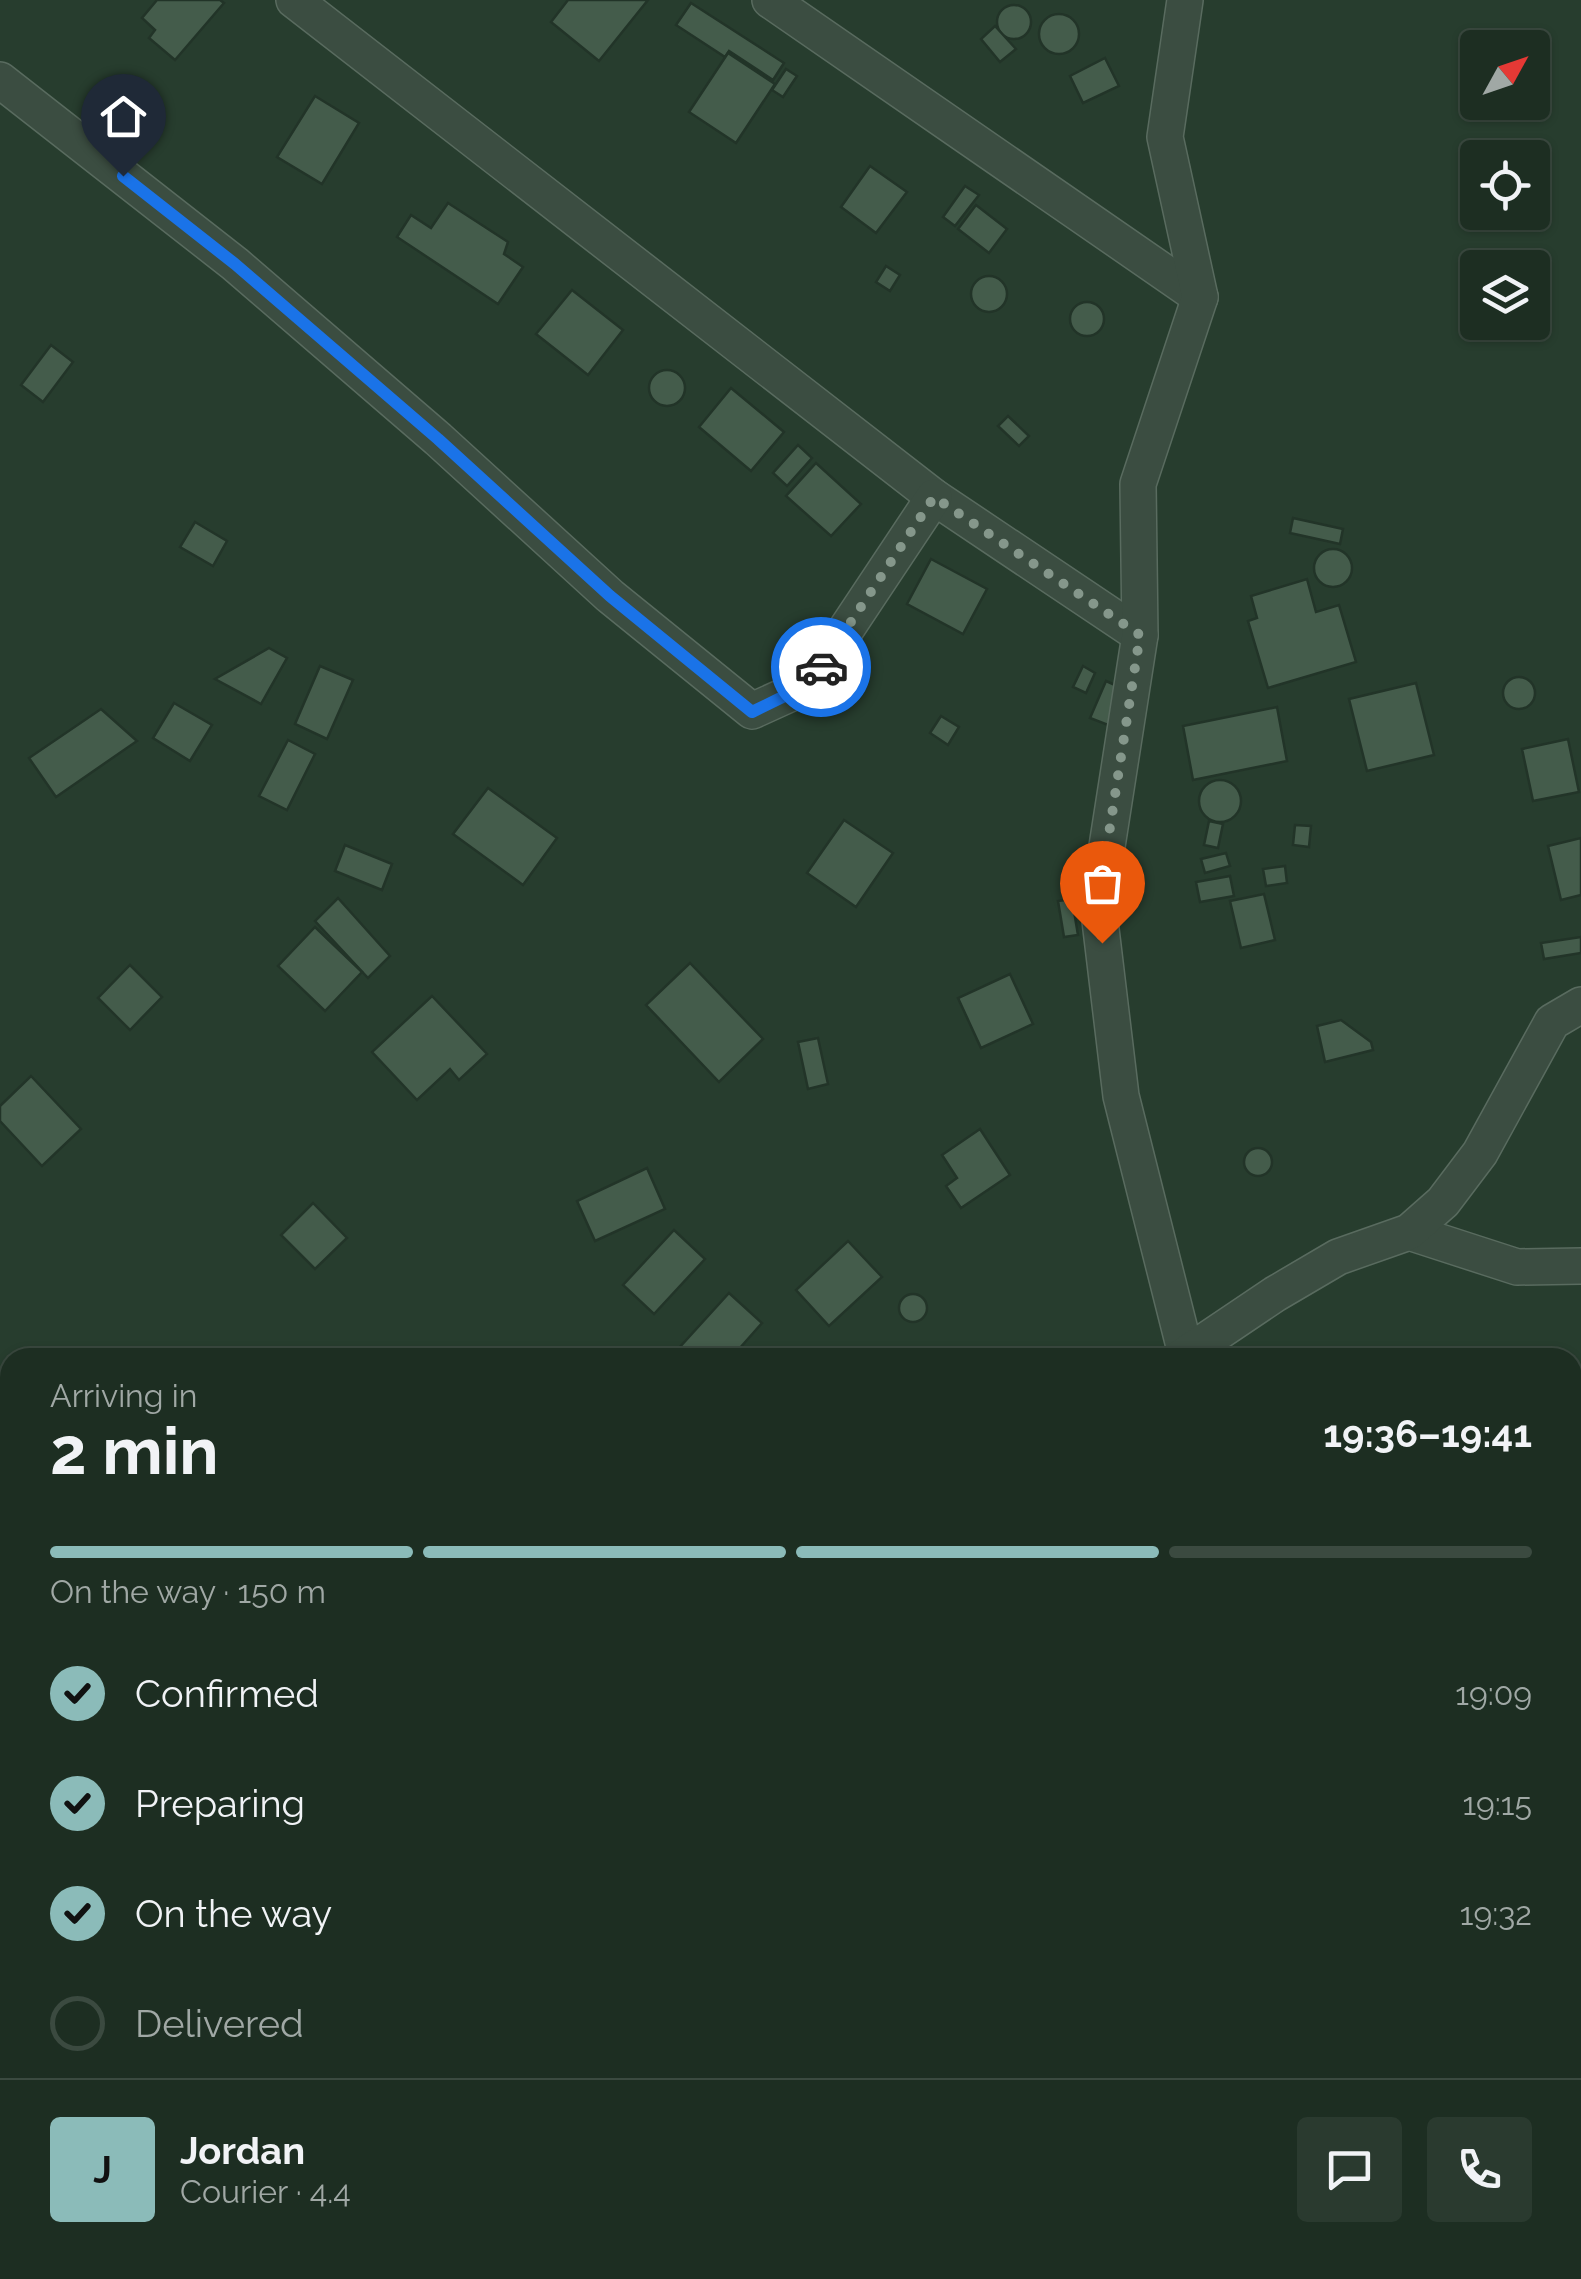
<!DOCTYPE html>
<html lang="en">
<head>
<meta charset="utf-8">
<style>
  :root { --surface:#1d2e22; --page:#2a3a2f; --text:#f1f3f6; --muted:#a0a8a5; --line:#3b4a40; --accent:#8bbbb9 }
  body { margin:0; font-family:Raleway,sans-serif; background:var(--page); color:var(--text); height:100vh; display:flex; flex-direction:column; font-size:38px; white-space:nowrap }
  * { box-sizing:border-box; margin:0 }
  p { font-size:32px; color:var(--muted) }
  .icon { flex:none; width:55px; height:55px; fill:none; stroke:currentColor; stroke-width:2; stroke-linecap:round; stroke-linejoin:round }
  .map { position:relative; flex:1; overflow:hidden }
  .sheet { position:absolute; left:0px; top:1348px; width:1582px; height:932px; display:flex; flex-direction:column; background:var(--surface); border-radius:30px 30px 0 0; box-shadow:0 2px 8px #0004,0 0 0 2px var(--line) }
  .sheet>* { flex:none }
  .needle { width:65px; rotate:50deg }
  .fabs { position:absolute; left:1460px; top:30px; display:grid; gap:20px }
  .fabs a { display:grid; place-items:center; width:90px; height:90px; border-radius:10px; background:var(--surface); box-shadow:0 2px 8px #0004,0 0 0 2px var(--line); font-size:50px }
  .pin { position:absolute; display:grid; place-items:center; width:85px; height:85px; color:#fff; margin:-102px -42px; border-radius:50% 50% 50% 0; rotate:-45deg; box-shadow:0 0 10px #0007 }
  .pin .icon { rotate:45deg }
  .courier { position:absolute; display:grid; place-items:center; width:100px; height:100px; margin:-50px; border:8px solid #1a73e8; border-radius:50%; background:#fff; color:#222; box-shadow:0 2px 12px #0007 }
  .head em { font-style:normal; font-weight:700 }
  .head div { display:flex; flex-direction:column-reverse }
  .head { display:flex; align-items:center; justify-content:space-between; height:170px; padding:0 50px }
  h1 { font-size:65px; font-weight:700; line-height:75px }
  .bar { display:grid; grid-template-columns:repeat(4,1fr); gap:15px 10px; align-content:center; height:120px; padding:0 50px }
  .bar i { height:12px; border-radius:8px; background:var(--line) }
  .bar .selected { background:var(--accent) }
  .bar p { grid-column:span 4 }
  .line { display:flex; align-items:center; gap:25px; padding:0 50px; border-top:2px solid var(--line) }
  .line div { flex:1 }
  .round { display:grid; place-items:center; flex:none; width:105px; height:105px; border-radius:10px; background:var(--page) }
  ol { padding:0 50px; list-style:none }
  li { display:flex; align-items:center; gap:30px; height:110px }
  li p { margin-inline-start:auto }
  li .icon { padding:10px; border-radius:50%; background:var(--accent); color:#111; stroke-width:4 }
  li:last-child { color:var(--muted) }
  li i { width:55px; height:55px; border:5px solid var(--line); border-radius:50% }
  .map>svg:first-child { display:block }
</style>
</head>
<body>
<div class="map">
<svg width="1581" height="2279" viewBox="0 0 1581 2279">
  <rect width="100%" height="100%" fill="#273d2e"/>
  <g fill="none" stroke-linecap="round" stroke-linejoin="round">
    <g stroke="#3e654c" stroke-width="12">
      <path d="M1572,1571L1581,1569"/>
      <path d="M0,2007L10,2009"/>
    </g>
  </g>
  <g fill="#445c4b" stroke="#223428" stroke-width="2.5">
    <path d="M157,0H220L224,3L175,60L149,38L155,30L142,18Z"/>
    <path d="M568,0H648L599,61L551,22Z"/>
    <path d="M691,3L784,63L773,80L729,51L725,57L676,25Z"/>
    <circle cx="1014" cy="22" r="17"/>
    <circle cx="1059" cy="34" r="20"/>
    <path d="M995,26L1016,49L1000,62L981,39Z"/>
    <path d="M728,53L775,84L736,143L689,112Z"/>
    <path d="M1105,58L1119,86L1083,103L1070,76Z"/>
    <path d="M786,69L797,76L783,97L772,90Z"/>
    <path d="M315,96L359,123L322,184L277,157Z"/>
    <path d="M870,166L907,192L876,233L841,207Z"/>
    <path d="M965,186L979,195L955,226L943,217Z"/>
    <path d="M448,203L508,242L504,254L523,267L498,304L397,237L411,215L431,228Z"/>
    <path d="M976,205L1007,229L989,253L958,229Z"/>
    <path d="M886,266L900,275L890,291L876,282Z"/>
    <circle cx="989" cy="294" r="18"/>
    <path d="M572,290L623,330L588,375L536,334Z"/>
    <circle cx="1087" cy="319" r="17"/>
    <path d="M51,345L73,362L43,402L21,385Z"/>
    <circle cx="667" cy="388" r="18"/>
    <path d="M731,388L784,432L751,471L699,427Z"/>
    <path d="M1008,416L1029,436L1019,446L998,426Z"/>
    <path d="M798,445L812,458L787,486L773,473Z"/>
    <path d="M816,463L861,504L831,536L786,496Z"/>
    <path d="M1293,518L1343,529L1340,544L1290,533Z"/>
    <path d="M195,522L227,541L213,566L180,547Z"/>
    <circle cx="1333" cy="568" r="19"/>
    <path d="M931,559L987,589L963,634L907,604Z"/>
    <path d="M1307,579L1316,612L1339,605L1356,662L1268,688L1248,621L1257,618L1251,596Z"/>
    <path d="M269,648L287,658L261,704L215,679Z"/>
    <path d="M320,666L353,680L327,739L295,724Z"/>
    <path d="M1083,666L1095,673L1086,693L1073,687Z"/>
    <circle cx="1519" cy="693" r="16"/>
    <path d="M1106,681L1124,689L1108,725L1090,718Z"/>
    <path d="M1416,683L1434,755L1367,771L1349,699Z"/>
    <path d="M174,703L212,725L190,761L153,738Z"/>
    <path d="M1277,707L1287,761L1193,780L1183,726Z"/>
    <path d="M101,709L137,741L56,797L29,758Z"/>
    <path d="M941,716L959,727L948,745L930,733Z"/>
    <path d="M1568,739L1579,792L1533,801L1522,749Z"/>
    <path d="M288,740L315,754L287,810L259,796Z"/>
    <circle cx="1220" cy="801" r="21"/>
    <path d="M488,788L557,838L523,885L453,834Z"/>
    <path d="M844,820L893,853L856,907L807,873Z"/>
    <path d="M1209,821L1223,824L1218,848L1204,845Z"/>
    <path d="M1295,825L1311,826L1309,847L1293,845Z"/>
    <path d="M1581,838V895L1561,900L1548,846Z"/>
    <path d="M345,845L392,864L382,890L335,871Z"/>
    <path d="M1226,853L1230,866L1205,873L1201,859Z"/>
    <path d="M1285,866L1287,883L1266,886L1263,869Z"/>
    <path d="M1230,876L1234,896L1200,902L1196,882Z"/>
    <path d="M1264,894L1275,940L1241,948L1230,901Z"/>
    <path d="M338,898L390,956L368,978L315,921Z"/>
    <path d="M1072,899L1078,935L1064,937L1058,901Z"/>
    <path d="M315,927L362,972L325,1011L278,966Z"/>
    <path d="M1581,937V953L1544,959L1541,943Z"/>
    <path d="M690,963L763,1039L719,1082L646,1005Z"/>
    <path d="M130,965L162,997L130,1030L98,998Z"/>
    <path d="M1010,974L1033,1024L981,1048L958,998Z"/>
    <path d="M432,996L487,1054L459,1080L450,1069L417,1100L372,1052Z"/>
    <path d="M1341,1020L1371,1042L1373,1050L1325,1062L1317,1026Z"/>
    <path d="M818,1038L828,1084L808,1089L798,1042Z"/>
    <path d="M31,1076L81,1129L42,1166L0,1121V1106Z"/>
    <path d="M980,1129L1010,1175L961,1208L946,1186L957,1178L942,1155Z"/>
    <circle cx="1258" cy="1162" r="14"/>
    <path d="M647,1168L665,1209L595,1241L577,1201Z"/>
    <path d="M313,1203L347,1238L315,1269L281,1235Z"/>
    <path d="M674,1230L705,1259L654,1314L623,1285Z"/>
    <path d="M848,1241L882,1277L829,1326L796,1290Z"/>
    <path d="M729,1293L762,1323L731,1358H689L679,1348Z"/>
    <circle cx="913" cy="1308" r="14"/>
    <path d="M10,1520V1567L0,1569V1522Z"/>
    <path d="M1581,1678V1745L1572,1747V1681Z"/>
  </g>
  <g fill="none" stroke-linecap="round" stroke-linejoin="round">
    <defs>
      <g id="minor">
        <path d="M294,0L934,497L1140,635"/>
        <path d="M770,0L1200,297"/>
        <path d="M1185,0L1165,137L1200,297L1138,484L1140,635L1098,904L1121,1096L1187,1358"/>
        <path d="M0,80L235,264L438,439L610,596L752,711L809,685L934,497"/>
        <path d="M1409,1232L1517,1267L1581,1266"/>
        <path d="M1180,1358L1275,1294L1338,1257L1409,1232L1443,1202L1480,1153L1552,1022L1581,1005"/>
        <path d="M0,1466L10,1464"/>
        <path d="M1304,2270V2279"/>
      </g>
    </defs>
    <use href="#minor" stroke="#596b5f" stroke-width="38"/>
    <use href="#minor" stroke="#3b4d41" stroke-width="35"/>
  </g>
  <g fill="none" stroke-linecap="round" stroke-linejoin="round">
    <path stroke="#85978b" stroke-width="10" stroke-dasharray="0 18" d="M821,667L934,497L1140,635L1098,904L1102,943"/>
    <path stroke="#1a73e8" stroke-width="12" d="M123,176L235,264L438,439L610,596L752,712L809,684L821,667"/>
  </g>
</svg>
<div class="fabs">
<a><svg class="needle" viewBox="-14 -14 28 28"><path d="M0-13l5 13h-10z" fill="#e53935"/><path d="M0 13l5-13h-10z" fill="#a0a8a5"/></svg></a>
<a><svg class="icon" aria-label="locate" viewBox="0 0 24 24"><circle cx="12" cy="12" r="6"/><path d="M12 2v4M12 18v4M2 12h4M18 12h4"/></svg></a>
<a><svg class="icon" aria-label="layers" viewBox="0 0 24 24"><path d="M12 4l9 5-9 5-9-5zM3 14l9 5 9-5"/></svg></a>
</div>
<div class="pin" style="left:1102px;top:943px;background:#ea580c"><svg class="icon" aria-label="bag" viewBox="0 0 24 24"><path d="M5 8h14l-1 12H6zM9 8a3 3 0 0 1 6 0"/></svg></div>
<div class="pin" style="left:123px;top:176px;background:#1f2937"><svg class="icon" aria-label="home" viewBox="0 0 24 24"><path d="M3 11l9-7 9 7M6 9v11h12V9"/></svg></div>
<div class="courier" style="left:821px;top:667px"><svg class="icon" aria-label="car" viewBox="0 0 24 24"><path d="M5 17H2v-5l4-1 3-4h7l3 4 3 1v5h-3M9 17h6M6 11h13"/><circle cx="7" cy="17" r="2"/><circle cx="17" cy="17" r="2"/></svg></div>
<section class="sheet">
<div class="head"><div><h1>2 min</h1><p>Arriving in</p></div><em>19:36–19:41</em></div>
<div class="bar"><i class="selected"></i><i class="selected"></i><i class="selected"></i><i></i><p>On the way · 150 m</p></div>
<ol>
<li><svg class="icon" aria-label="check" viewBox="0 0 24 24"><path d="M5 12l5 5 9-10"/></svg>Confirmed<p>19:09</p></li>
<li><svg class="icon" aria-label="check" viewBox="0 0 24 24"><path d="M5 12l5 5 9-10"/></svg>Preparing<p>19:15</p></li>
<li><svg class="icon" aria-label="check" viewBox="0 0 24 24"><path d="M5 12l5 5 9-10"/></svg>On the way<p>19:32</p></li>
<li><i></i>Delivered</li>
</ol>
<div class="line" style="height:180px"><b class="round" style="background:var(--accent);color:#111">J</b><div><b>Jordan</b><p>Courier · 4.4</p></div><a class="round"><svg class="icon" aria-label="chat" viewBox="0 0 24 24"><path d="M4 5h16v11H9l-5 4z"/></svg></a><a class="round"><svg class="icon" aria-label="phone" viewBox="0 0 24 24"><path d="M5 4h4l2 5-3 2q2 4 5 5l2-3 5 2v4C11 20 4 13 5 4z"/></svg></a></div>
</section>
</div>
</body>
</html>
